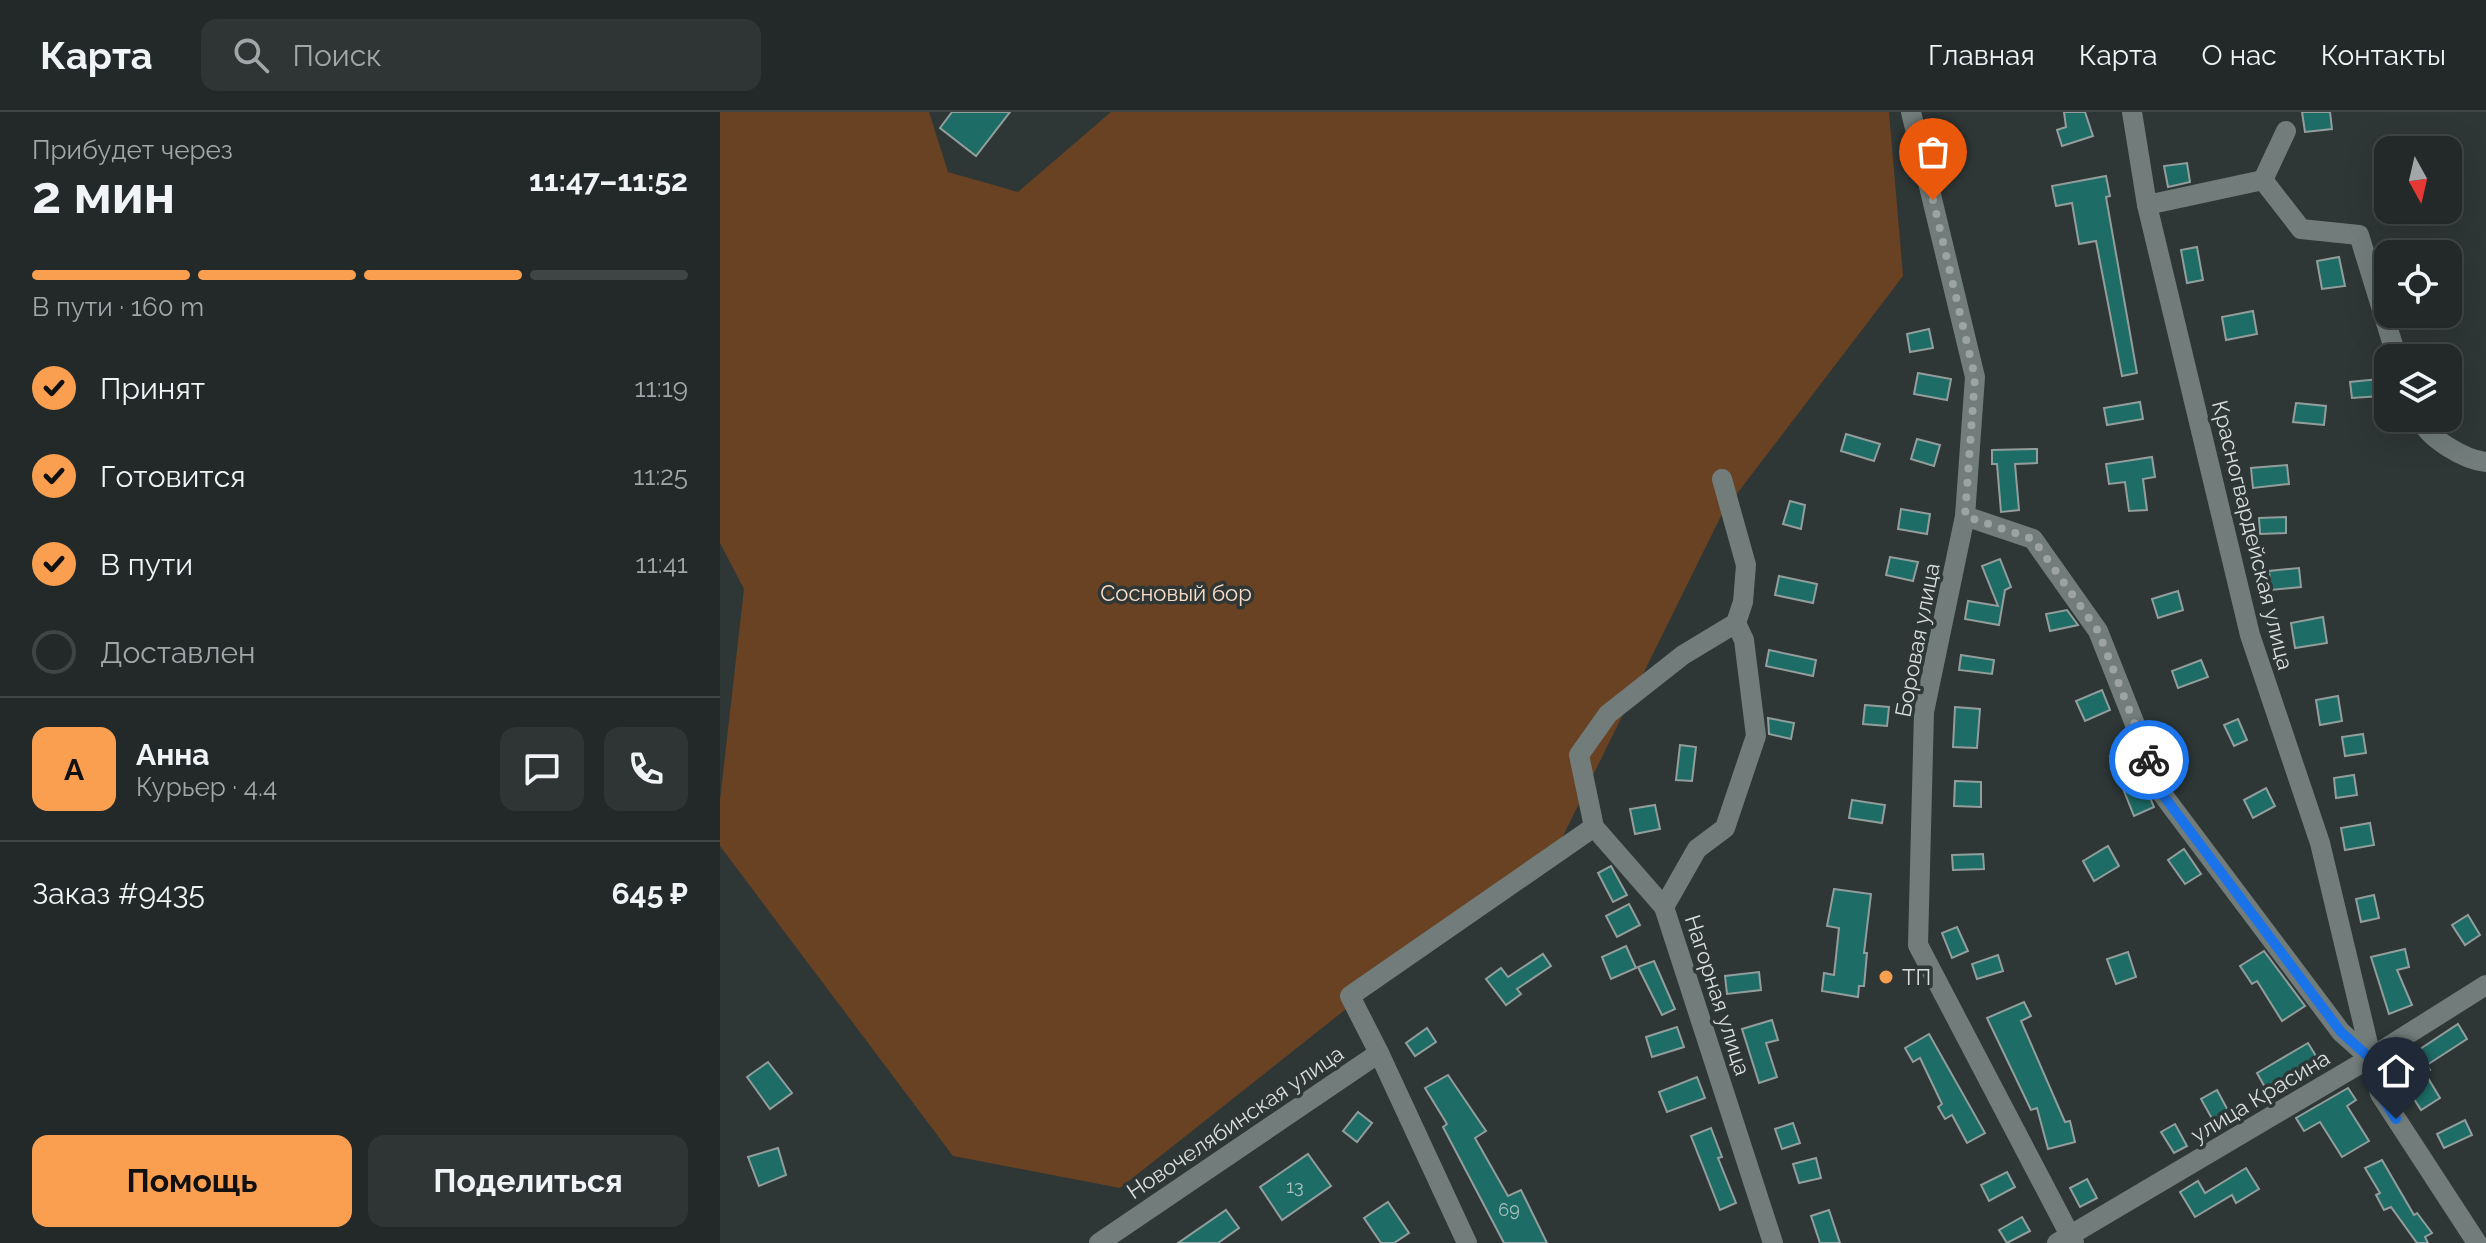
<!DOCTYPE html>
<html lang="ru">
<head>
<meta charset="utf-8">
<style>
  :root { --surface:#222928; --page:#2e3534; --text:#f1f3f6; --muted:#a2a6a8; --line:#3f4545; --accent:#fa9f4f }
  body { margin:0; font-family:Raleway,sans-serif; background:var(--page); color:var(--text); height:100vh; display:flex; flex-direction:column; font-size:30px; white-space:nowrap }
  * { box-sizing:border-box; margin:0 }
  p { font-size:26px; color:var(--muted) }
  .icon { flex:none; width:44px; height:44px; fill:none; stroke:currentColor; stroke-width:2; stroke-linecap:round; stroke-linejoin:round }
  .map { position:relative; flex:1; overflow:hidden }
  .panel { display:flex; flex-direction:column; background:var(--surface); width:720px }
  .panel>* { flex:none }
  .needle { width:52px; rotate:172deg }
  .buttons { position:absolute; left:1654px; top:24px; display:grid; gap:16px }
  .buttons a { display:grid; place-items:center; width:88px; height:88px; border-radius:16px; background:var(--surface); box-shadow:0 8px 32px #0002,0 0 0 2px var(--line); font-size:40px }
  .pin { position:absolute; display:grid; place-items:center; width:68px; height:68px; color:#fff; margin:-82px -34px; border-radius:50% 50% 50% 0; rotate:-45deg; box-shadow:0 0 8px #0007 }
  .pin .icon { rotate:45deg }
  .courier { position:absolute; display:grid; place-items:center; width:80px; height:80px; margin:-40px; border:6px solid #1a73e8; border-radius:50%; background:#fff; color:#222; box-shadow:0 2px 10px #0007 }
  .summary em { font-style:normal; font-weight:700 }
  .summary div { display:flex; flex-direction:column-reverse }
  .summary { display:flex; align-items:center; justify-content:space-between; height:136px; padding:0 32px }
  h1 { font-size:52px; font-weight:700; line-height:60px }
  .bar { display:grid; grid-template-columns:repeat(4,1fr); gap:12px 8px; align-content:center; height:96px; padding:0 32px }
  .bar i { height:10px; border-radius:6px; background:var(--line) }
  .bar .selected { background:var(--accent) }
  .bar p { grid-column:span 4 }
  .line { display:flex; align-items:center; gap:20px; padding:0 32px; border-top:2px solid var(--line) }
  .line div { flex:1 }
  .round { display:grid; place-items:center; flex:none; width:84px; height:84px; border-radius:16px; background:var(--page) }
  ol { padding:0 32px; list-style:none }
  li { display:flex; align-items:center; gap:24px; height:88px }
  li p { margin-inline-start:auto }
  li .icon { padding:8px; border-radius:50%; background:var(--accent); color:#111; stroke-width:4 }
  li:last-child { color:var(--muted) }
  li i { width:44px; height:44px; border:4px solid var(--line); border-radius:50% }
  .action { display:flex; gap:16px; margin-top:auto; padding:16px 32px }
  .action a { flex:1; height:92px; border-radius:16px; background:var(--accent); color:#111; font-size:32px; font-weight:700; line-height:92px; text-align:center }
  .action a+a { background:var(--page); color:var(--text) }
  header { display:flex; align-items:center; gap:48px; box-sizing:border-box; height:112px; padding:0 40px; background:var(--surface); border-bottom:2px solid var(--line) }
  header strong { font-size:38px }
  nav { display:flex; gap:44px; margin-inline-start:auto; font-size:28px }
  .search { width:560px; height:72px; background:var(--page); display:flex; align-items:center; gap:20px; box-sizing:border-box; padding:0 28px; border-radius:16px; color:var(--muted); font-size:30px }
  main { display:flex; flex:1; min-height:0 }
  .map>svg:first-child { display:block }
</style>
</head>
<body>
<header>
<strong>Карта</strong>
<div class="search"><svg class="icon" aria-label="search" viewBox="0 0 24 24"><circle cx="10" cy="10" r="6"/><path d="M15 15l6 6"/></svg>Поиск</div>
<nav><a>Главная</a><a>Карта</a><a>О нас</a><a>Контакты</a></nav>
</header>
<main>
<section class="panel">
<div class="summary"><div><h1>2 мин</h1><p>Прибудет через</p></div><em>11:47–11:52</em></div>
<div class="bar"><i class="selected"></i><i class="selected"></i><i class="selected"></i><i></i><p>В пути · 160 m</p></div>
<ol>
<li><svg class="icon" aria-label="check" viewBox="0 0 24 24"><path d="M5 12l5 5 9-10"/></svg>Принят<p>11:19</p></li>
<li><svg class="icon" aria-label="check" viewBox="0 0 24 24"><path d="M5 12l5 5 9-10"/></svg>Готовится<p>11:25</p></li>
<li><svg class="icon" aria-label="check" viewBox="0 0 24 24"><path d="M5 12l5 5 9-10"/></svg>В пути<p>11:41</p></li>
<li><i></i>Доставлен</li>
</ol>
<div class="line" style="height:144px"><b class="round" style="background:var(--accent);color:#111">А</b><div><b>Анна</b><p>Курьер · 4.4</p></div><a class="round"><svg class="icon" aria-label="chat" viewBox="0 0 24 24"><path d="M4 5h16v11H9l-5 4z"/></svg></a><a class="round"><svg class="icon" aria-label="phone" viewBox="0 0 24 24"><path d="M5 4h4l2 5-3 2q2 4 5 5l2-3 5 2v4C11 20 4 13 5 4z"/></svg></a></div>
<div class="line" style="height:104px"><div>Заказ #9435</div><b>645 ₽</b></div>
<div class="action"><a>Помощь</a><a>Поделиться</a></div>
</section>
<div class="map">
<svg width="1766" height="1131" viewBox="0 0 1766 1131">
  <rect width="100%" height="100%" fill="#2e3736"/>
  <path fill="#684222" d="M0,0H209L228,60L298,80L391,0H1169L1183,164L1003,400L842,726L400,1076L233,1044L0,734V688L24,477L0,431Z"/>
  <g fill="#1d6c66" stroke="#939e9c" stroke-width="2">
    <path d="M232,0H290L256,44L220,16Z"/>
    <path d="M1344,0H1365L1373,24L1342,34L1337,18L1346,15Z"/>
    <path d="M1582,0H1610L1612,17L1585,20Z"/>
    <path d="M1467,51L1470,70L1448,75L1444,54Z"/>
    <path d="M1386,64L1390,84L1386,85L1417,261L1402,264L1376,129L1359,132L1352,91L1336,94L1332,74Z"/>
    <path d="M1477,135L1483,168L1467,171L1461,138Z"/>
    <path d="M1619,145L1625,174L1602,177L1597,149Z"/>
    <path d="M1533,199L1537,222L1506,228L1502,205Z"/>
    <path d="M1209,217L1213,236L1190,240L1187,222Z"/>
    <path d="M1198,261L1231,267L1227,288L1194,282Z"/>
    <path d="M1659,267L1661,284L1632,286L1630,270Z"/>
    <path d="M1420,290L1423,307L1387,313L1384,296Z"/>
    <path d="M1576,291L1606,294L1604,313L1573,310Z"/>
    <path d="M1126,322L1160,332L1154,349L1121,339Z"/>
    <path d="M1197,327L1220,333L1214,354L1191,347Z"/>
    <path d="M1317,337V351L1295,352L1299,398L1281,400L1277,352H1272V338Z"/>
    <path d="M1432,345L1435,365L1423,367L1427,398L1409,399L1405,370L1389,372L1386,352Z"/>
    <path d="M1567,353L1569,372L1533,376L1531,356Z"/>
    <path d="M1070,389L1085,393L1081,417L1063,412Z"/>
    <path d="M1181,397L1210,402L1207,422L1178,417Z"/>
    <path d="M1566,405V421L1540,422L1539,406Z"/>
    <path d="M1170,445L1198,450L1193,469L1166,463Z"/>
    <path d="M1280,447L1291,475L1285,478L1279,513L1245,507L1248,489L1278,494L1262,454Z"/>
    <path d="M1579,456L1581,475L1551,478L1549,459Z"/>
    <path d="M1059,464L1097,472L1093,491L1055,483Z"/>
    <path d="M1458,479L1463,498L1438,506L1432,487Z"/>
    <path d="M1347,498L1358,513L1330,519L1326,502Z"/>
    <path d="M1603,505L1607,531L1575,536L1571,511Z"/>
    <path d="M1049,538L1096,548L1093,564L1046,554Z"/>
    <path d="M1241,543L1274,548L1272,562L1239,558Z"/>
    <path d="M1481,548L1488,565L1458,576L1452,559Z"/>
    <path d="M1382,578L1390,598L1365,609L1356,589Z"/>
    <path d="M1618,584L1622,609L1600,613L1596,588Z"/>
    <path d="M1145,593L1169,595L1167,614L1143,612Z"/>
    <path d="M1235,595L1260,597L1257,636L1233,635Z"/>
    <path d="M1048,606L1074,611L1071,627L1049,622Z"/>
    <path d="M1518,607L1527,628L1514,634L1504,613Z"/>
    <path d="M1643,622L1646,641L1625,644L1622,625Z"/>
    <path d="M960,633L976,635L972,669L956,668Z"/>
    <path d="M1409,636L1434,695L1414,704L1390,644Z"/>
    <path d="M1634,663L1637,683L1616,686L1614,666Z"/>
    <path d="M1235,669L1261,670V695L1234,694Z"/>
    <path d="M1546,676L1555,694L1533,706L1524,688Z"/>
    <path d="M1132,688L1165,693L1162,711L1129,706Z"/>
    <path d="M935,693L940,717L915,722L910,697Z"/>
    <path d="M1650,711L1654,733L1625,738L1621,716Z"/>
    <path d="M1388,734L1399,754L1374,769L1363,749Z"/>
    <path d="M1464,737L1481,762L1465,772L1448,748Z"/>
    <path d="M1263,742L1264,757L1233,758L1232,743Z"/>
    <path d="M891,754L907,783L893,790L878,761Z"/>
    <path d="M1114,777L1151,782L1144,841H1147L1144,874H1139L1138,885L1102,879L1104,861L1114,863L1119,816L1107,814Z"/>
    <path d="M1654,783L1659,806L1641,810L1636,787Z"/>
    <path d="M909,792L920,813L897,825L886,804Z"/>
    <path d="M1748,803L1760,823L1745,833L1732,813Z"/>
    <path d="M1237,815L1248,839L1232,846L1222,821Z"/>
    <path d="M906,834L916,856L891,867L882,845Z"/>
    <path d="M1685,837L1689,855L1677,858L1692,893L1669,902L1651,845Z"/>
    <path d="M1544,839L1585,894L1562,909L1537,869L1532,872L1520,854Z"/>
    <path d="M1408,840L1416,865L1396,872L1387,847Z"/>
    <path d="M823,842L831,854L797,877L801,882L786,893L766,867L781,856L788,865Z"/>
    <path d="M1278,843L1283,859L1257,867L1252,852Z"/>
    <path d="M934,849L955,897L942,903L918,855Z"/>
    <path d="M1039,860L1041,878L1007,882L1005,864Z"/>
    <path d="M1304,890L1311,904L1301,909L1345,1010L1350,1009L1355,1030L1328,1037L1317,996L1311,998L1267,906Z"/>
    <path d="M1052,908L1058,928L1046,931L1057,965L1039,971L1022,917Z"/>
    <path d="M1738,912L1747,927L1707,953L1710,958L1705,961L1720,986L1701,998L1689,979L1694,976L1679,951Z"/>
    <path d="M957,915L964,935L932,945L926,925Z"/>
    <path d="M707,916L716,930L695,944L686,931Z"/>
    <path d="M1209,922L1265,1021L1247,1031L1232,1003L1225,1007L1218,995L1222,992L1200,946L1193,950L1185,936Z"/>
    <path d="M1588,931L1602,954L1551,986L1537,961Z"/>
    <path d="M48,950L72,981L50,997L27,965Z"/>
    <path d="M728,963L766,1019L755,1026L788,1084L801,1078L827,1131H784L723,1015L727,1012L705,976Z"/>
    <path d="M977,965L985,986L947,1000L939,980Z"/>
    <path d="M1628,976L1636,988L1627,994L1649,1029L1622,1045L1600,1010L1584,1019L1576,1006Z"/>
    <path d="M1497,978L1511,1004L1495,1012L1481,987Z"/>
    <path d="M638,1000L652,1011L637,1030L623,1019Z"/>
    <path d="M1745,1008L1752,1023L1724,1036L1717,1022Z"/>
    <path d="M1073,1011L1080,1031L1062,1037L1055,1017Z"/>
    <path d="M1455,1012L1467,1034L1454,1041L1441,1020Z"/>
    <path d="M991,1016L1002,1045L998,1046L1016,1091L1000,1098L971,1024Z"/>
    <path d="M58,1036L66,1063L39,1074L28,1045Z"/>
    <path d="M588,1042L611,1074L562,1108L540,1075Z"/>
    <path d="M1096,1046L1101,1066L1079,1071L1073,1052Z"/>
    <path d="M1662,1048L1694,1103L1697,1101L1712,1121L1705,1125L1708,1131H1697L1671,1095L1664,1098L1656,1083L1660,1081L1645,1056Z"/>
    <path d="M1526,1056L1539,1077L1516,1091L1512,1083L1475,1105L1460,1080L1478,1069L1485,1081Z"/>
    <path d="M1287,1060L1295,1075L1269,1089L1261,1073Z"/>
    <path d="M1367,1067L1377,1086L1360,1095L1350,1076Z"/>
    <path d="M668,1090L689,1121L674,1131H661L644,1106Z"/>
    <path d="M506,1098L519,1116L498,1131H458Z"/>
    <path d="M1109,1098L1120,1131H1100L1091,1104Z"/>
    <path d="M1302,1105L1310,1119L1287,1131L1279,1118Z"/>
  </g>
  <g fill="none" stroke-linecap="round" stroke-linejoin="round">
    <g stroke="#727d7b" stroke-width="20">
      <path d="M1191,0L1255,265L1245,404L1204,600L1198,833L1354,1131"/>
      <path d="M1412,0L1427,93L1530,523L1600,731L1660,982L1757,1131"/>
      <path d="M1543,68L1566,19"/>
      <path d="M1427,93L1543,68L1581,117L1639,123L1677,246"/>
      <path d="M1700,306C1707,326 1745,348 1766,350"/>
      <path d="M1002,367L1026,453L1023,490L1016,511L963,543L888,602L859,643L874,715L944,795L1053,1131"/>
      <path d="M1245,404L1313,427L1378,519L1443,683L1621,920L1650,946"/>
      <path d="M944,795L977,737L1005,716L1036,624L1024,528L1016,511"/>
      <path d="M659,941L747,1131"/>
      <path d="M379,1131L659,941L630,884L874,715"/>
      <path d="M1337,1131L1650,946L1766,873"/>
    </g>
  </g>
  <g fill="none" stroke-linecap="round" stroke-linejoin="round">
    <path stroke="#9ca3a2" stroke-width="8" stroke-dasharray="0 14.4" d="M1213,88L1255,265L1245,404L1313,427L1378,519L1429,648"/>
    <path stroke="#1a73e8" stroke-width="10" d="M1429,648L1443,683L1621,920L1650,946L1660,982L1676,1007"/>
  </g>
  <circle fill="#fa9f4f" stroke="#2e3736" stroke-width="3" cx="1166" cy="865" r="8"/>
  <g text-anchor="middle" stroke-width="7" stroke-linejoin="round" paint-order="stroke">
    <g font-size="18" fill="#a8c1be">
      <text x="575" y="1081">13</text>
      <text x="789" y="1104">69</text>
    </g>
    <g font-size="22" fill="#d7dddc" stroke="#2e3736">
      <text transform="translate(1533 423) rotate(76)" y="8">Красногвардейская улица</text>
      <text transform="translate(1197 528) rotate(-79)" y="8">Боровая улица</text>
      <text transform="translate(998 883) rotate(72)" y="8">Нагорная улица</text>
      <text transform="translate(1540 984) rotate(-31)" y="8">улица Красина</text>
      <text transform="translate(515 1010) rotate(-34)" y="8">Новочелябинская улица</text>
    </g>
    <g font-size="22" fill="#f9ddc8" stroke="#2e3736">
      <text x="456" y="489">Сосновый бор</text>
    </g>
    <g font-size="22" fill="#d7dddc" stroke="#2e3736" text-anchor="start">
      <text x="1182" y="873">ТП</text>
    </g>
  </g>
</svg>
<div class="buttons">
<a><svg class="needle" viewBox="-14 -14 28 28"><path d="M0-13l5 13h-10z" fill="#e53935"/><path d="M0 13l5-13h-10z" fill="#a2a6a8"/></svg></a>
<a><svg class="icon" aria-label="locate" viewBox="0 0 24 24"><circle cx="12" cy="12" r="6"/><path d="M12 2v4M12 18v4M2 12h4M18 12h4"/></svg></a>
<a><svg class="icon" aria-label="layers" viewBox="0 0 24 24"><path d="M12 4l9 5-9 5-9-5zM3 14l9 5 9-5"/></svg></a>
</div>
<div class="pin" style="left:1213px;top:88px;background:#ea580c"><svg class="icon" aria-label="bag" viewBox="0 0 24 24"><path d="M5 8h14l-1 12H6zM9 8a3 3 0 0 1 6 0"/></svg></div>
<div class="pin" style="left:1676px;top:1007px;background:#1f2937"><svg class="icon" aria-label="home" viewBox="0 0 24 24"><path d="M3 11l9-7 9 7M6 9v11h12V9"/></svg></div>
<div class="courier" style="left:1429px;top:648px"><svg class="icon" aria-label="bike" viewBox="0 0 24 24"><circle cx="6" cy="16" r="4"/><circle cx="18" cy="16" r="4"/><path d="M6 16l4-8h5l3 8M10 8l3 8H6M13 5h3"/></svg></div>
</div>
</main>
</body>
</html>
